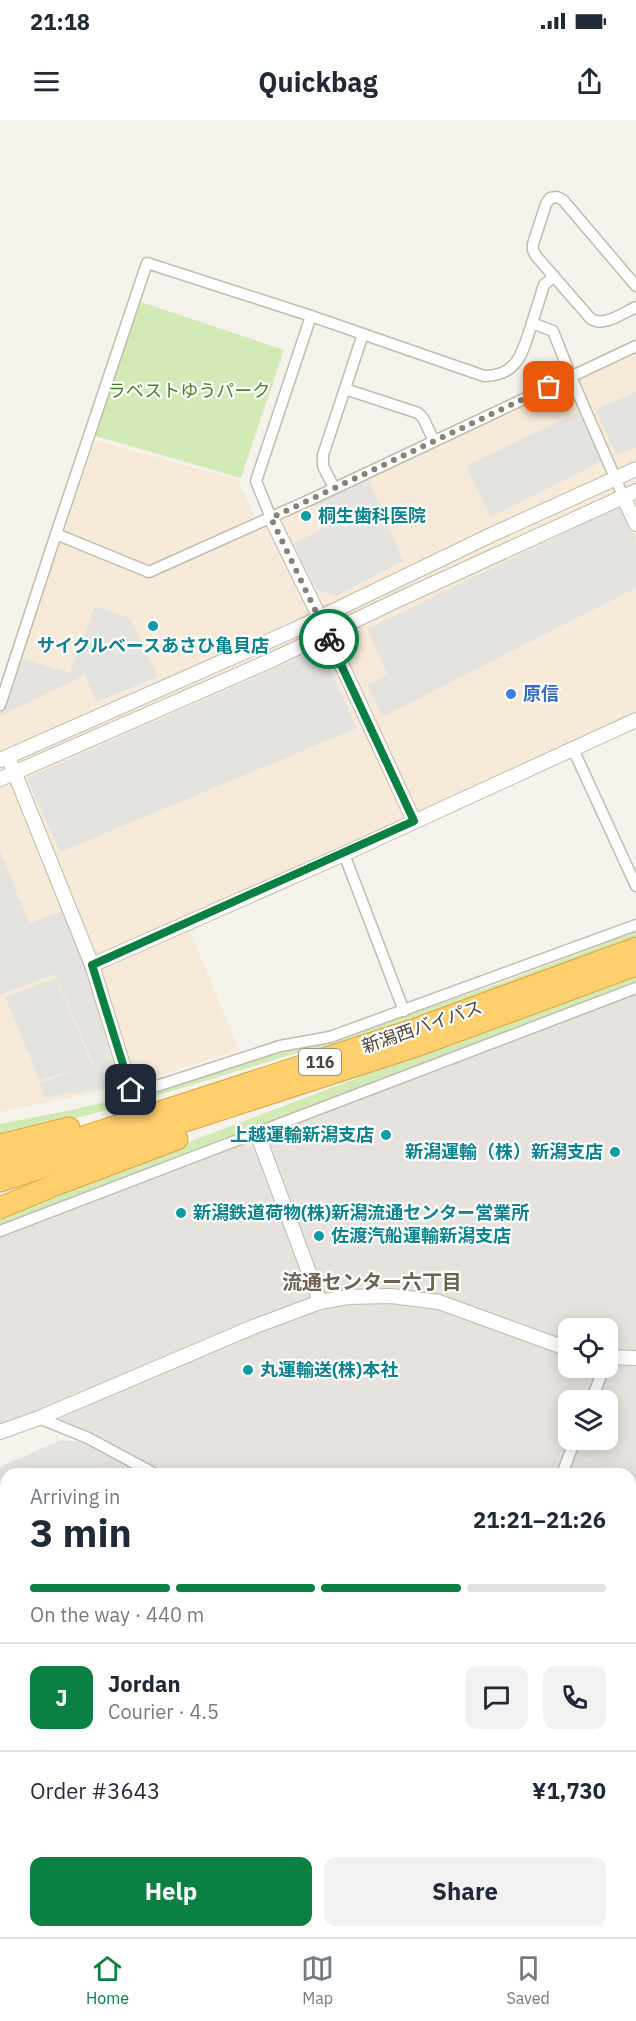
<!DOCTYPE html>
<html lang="en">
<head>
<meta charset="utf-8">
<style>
  :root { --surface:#fff; --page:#f2f2f3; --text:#1f2937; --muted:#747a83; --line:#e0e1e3; --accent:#0b8043 }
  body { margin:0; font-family:"IBM Plex Sans","Noto Sans JP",sans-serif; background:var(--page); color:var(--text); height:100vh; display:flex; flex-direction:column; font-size:22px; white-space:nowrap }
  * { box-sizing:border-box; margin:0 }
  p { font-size:20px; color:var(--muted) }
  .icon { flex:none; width:33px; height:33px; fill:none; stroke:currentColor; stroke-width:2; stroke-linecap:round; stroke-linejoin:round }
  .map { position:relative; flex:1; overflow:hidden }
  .drawer { position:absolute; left:0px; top:1348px; width:636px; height:470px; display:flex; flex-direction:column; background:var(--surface); border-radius:18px 18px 0 0; box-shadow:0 3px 15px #0003 }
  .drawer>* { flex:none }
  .tools { position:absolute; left:558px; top:1198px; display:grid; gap:12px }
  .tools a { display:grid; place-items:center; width:60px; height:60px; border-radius:12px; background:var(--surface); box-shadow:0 3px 15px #0003; font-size:30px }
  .pin { position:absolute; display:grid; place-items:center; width:51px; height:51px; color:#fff; margin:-26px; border-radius:12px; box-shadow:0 3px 9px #0006 }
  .courier { position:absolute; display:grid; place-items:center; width:60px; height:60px; margin:-30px; border:4px solid #0b8043; border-radius:50%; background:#fff; color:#222; box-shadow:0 2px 8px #0007 }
  .headline em { font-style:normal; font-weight:800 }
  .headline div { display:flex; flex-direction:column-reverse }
  .headline { display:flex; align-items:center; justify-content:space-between; height:102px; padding:0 30px }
  h1 { font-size:39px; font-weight:800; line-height:45px }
  .bar { display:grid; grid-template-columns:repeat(4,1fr); gap:9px 6px; align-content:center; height:72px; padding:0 30px }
  .bar i { height:8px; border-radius:4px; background:var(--line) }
  .bar .active { background:var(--accent) }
  .bar p { grid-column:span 4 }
  .line { display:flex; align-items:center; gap:15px; padding:0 30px; border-top:2px solid var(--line) }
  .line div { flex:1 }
  .round { display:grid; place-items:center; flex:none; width:63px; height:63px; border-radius:12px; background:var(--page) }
  .action { display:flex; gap:12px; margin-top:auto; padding:12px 30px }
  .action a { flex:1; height:69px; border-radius:12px; background:var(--accent); color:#fff; font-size:24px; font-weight:800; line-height:69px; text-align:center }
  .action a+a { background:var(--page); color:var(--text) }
  .status { display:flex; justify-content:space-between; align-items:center; height:42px; padding:0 30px; background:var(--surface); direction:ltr }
  .status svg { height:16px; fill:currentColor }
  header { display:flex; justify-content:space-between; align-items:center; height:78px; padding:0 30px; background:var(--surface); font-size:27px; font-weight:800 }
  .tabs { display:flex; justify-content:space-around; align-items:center; height:84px; border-top:2px solid var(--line); background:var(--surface); font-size:16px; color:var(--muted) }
  .tabs a { display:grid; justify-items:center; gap:3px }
  .tabs .active { color:var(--accent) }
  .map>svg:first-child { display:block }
</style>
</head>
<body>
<div class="status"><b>21:18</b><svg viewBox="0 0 49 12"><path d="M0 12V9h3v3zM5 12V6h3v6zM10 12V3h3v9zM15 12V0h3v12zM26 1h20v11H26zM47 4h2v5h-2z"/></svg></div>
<header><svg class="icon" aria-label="menu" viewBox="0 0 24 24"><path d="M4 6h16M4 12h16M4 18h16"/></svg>Quickbag<svg class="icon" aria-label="share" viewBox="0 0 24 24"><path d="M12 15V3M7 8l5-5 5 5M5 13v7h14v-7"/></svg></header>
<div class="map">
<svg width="636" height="1817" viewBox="0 0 636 1817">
  <rect width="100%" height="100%" fill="#f6f3ec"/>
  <path fill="#f7ead8" d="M636,224V597L186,801L239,930L123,967L0,992V596L96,320L238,360L256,399Z"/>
  <path fill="#e6e2dd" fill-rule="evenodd" d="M636,868V1817H563L568,1812H630V1354H155L39,1298L0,1312V1111ZM568,1209H608V1248H568ZM568,1281H608V1320H568Z"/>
  <g fill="#d2eab5">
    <path d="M138,181L284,230L241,358L92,315Z"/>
    <path d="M636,812V817L359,920L294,934L126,985L0,1018V1004L76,989L146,972L289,930L336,918L489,867Z"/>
    <path d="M636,857V863L0,1104V1094L370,953Z"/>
    <path d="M490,1812H568L563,1817H494Z"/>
  </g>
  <g fill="#e5e3e0" fill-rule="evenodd">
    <path d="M636,272V327L617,335L595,290Z"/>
    <path d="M585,289L607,339L491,397L466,346Z"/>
    <path d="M366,353L403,441L336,476L316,469L293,424L328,406L314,378Z"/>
    <path d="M620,386L636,421V468L382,597L367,564L388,555L367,509Z"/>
    <path d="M95,486L130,498L158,557L96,582L85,555L0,596V585L17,537L70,553Z"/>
    <path d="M321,528L357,608L60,732L27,658Z"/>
    <path d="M0,731L29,804L62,791L88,853L117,961L116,966L44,978L40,963L86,946L40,960L5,877L56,858L55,854L0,875ZM56,859H57L94,944H92Z"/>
    <path d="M61,1320L82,1322L115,1338L143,1354H6V1377L0,1374V1347Z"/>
  </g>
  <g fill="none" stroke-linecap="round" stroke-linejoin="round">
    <defs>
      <g id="minor">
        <path d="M636,166L563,80L557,77L550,78L546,84L533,124V130L536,136L591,199C604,207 623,193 636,187"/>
        <path d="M532,203L544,165L554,156"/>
        <path d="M345,269L418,293L423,298L434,321"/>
        <path d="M334,368L323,346V335L363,214"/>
        <path d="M271,398L256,361L311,196"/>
        <path d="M56,414L147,143L311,196L484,256C519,256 523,230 532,203L553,211L571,257L623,376"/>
        <path d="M0,585L56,414L149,452L314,378L636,226"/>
        <path d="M573,629L636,766"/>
        <path d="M344,734L404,891"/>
        <path d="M131,971L160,965L280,926L330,917L636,805"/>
        <path d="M0,1111C212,1030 424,948 636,868"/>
        <path d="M591,1281L604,1248"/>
        <path d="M39,1298L88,1318L155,1354"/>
        <path d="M562,1354L575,1320"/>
        <path d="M630,1478L636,1480"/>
        <path d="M0,1699L6,1700"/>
        <path d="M297,1812L303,1817"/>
        <path d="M602,1812L606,1817"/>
        <path d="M563,1817L568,1812"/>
      </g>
      <g id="tertiary">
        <path d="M623,376L636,404"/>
        <path d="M271,398L320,498L414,701"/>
        <path d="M0,640L294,510L491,415L636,349"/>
        <path d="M11,644L92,845L131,971"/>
        <path d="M0,659L274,539L402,478L636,371"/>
        <path d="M92,845L344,734L636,600"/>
        <path d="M257,1013L320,1182"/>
        <path d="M608,1237L636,1238"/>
        <path d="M0,1312L39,1298L253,1207L320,1182L348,1177L391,1176L439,1182L568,1229"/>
      </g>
      <g id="primary">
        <path d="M0,1655L6,1661"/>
        <path d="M120,1812L123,1817"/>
      </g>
      <g id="motorway">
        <path d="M0,1025L69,1008"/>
        <path d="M0,1044L413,910L636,828"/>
        <path d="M0,1061L419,925L636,845"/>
        <path d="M0,1088L55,1065L177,1019"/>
      </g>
    </defs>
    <use href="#minor" stroke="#c2bbae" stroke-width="13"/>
    <use href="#tertiary" stroke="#c2bbae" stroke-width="16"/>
    <use href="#primary" stroke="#e6c16a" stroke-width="20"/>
    <use href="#motorway" stroke="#e0a43c" stroke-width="23"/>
    <use href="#minor" stroke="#fff" stroke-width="10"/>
    <use href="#tertiary" stroke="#fff" stroke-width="14"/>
    <use href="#primary" stroke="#ffe39c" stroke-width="18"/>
    <use href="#motorway" stroke="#ffcf6e" stroke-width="21"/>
  </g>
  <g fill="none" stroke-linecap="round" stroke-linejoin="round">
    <path stroke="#878178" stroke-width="6" stroke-dasharray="0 10.8" d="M329,519L271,398L549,267"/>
    <path stroke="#0b8043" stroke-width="8" d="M131,970L92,845L414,701L329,519"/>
  </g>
  <g fill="#0f9aa8" stroke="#fff" stroke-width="2">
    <circle cx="306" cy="396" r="6"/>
    <circle cx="153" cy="506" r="6"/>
    <circle cx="386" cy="1015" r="6"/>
    <circle cx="615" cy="1032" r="6"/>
    <circle cx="181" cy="1093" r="6"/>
    <circle cx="319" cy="1116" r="6"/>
    <circle cx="248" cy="1250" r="6"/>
  </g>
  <circle fill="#3f7fe0" stroke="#fff" stroke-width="2" cx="511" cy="574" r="6"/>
  <g text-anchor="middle" stroke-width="4.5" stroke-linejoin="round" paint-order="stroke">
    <rect fill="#fff" stroke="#817c74" stroke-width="1.5" x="299" y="929" width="42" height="26" rx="4.5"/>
    <g font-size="16" font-weight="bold" fill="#4b4439">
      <text x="320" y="948">116</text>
    </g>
    <g font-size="18" fill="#4a7f2a" stroke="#fff">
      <text x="189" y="277">ラベストゆうパーク</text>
    </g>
    <g font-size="18" font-weight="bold" fill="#0d838f" stroke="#fff" text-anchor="start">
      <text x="318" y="402">桐生歯科医院</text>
      <text x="153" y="532" text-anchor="middle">サイクルベースあさひ亀貝店</text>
      <text x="374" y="1021" text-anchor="end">上越運輸新潟支店</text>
      <text x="603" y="1038" text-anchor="end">新潟運輸（株）新潟支店</text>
      <text x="193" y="1099">新潟鉄道荷物(株)新潟流通センター営業所</text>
      <text x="331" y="1122">佐渡汽船運輸新潟支店</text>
      <text x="260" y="1256">丸運輸送(株)本社</text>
    </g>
    <g font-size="18" font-weight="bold" fill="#366cbe" stroke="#fff" text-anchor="start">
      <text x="523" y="580">原信</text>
    </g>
    <g font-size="18" fill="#4b4439" stroke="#fff">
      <text transform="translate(422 907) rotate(-19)" y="6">新潟西バイパス</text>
    </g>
    <g font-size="20" font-weight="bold" fill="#6e6250" stroke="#fff">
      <text x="372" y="1169">流通センター六丁目</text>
    </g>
  </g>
</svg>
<div class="tools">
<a><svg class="icon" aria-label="locate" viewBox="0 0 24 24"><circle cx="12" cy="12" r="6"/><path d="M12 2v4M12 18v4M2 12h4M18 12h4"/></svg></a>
<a><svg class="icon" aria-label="layers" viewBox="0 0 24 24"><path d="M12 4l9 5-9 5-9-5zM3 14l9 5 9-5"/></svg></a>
</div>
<div class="pin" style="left:549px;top:267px;background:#ea580c"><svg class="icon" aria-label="bag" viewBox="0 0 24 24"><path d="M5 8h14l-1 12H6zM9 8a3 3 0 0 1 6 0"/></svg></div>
<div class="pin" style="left:131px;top:970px;background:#1f2937"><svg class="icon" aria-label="home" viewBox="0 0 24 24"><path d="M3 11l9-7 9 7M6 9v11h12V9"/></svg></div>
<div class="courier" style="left:329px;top:519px"><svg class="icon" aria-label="bike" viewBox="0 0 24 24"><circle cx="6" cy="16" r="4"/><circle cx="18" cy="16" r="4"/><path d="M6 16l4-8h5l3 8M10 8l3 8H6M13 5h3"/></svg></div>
<section class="drawer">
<div class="headline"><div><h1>3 min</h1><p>Arriving in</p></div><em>21:21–21:26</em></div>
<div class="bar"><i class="active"></i><i class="active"></i><i class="active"></i><i></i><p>On the way · 440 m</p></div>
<div class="line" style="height:108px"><b class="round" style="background:var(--accent);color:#fff">J</b><div><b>Jordan</b><p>Courier · 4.5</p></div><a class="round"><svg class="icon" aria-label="chat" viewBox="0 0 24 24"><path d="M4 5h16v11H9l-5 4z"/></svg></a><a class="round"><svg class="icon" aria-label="phone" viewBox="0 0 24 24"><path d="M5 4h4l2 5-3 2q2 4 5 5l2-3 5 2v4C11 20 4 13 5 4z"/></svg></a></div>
<div class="line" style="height:78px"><div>Order #3643</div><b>¥1,730</b></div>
<div class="action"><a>Help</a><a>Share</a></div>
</section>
</div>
<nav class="tabs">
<a class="active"><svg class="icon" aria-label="home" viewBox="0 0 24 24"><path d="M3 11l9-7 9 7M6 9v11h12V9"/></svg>Home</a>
<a><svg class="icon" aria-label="map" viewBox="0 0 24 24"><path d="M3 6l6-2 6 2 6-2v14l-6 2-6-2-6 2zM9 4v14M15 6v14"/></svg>Map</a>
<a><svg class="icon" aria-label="saved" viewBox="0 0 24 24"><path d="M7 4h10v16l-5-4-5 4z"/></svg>Saved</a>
</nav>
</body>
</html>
